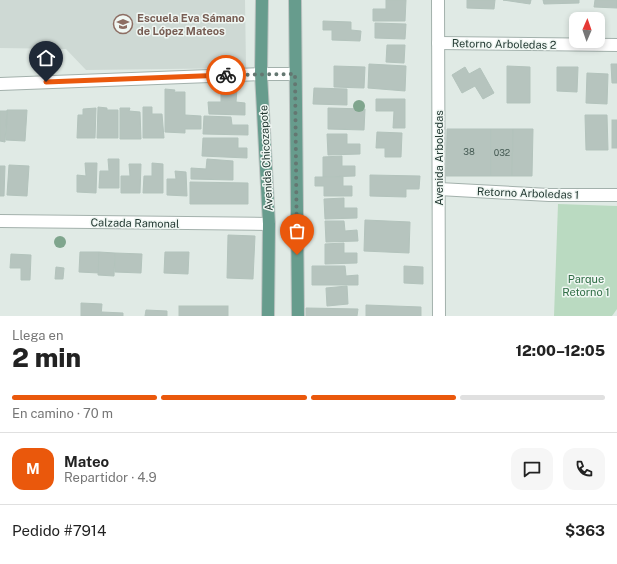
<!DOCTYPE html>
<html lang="es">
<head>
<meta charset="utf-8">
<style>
  :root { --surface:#fff; --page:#f6f6f6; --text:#222; --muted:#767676; --line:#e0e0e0; --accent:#ea580c }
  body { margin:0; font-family:"Public Sans",sans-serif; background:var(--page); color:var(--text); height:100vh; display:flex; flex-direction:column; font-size:15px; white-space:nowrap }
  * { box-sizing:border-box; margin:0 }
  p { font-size:13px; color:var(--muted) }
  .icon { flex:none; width:22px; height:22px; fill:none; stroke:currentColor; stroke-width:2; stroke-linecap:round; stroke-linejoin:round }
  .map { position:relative; height:316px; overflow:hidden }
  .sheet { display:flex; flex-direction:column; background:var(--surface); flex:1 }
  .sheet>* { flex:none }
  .needle { width:26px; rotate:2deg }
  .fabs { position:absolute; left:569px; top:12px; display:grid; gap:8px }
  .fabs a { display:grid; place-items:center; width:36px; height:36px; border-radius:8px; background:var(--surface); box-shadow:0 2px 6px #0003; font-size:20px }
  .pin { position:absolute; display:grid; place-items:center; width:34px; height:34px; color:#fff; margin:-41px -17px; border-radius:50% 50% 50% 0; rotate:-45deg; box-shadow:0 0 4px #0007 }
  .pin .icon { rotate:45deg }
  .courier { position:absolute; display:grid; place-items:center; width:40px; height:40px; margin:-20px; border:3px solid #ea580c; border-radius:50%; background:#fff; color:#222; box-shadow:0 1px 5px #0007 }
  .summary em { font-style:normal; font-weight:800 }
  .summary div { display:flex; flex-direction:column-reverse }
  .summary { display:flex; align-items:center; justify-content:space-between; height:68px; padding:0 12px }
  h1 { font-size:26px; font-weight:800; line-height:30px }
  .bar { display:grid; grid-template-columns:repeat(4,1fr); gap:6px 4px; align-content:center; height:48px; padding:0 12px }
  .bar i { height:5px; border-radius:3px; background:var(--line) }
  .bar .current { background:var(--accent) }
  .bar p { grid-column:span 4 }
  .line { display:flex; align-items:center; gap:10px; padding:0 12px; border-top:1px solid var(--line) }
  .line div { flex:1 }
  .round { display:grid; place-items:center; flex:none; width:42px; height:42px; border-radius:12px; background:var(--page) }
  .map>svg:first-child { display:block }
</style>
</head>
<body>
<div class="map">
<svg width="617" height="316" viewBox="0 0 617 316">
  <rect width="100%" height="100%" fill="#e0eae5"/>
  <path fill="#ced9d4" d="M0,0H245L246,68L86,70L66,49L0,48Z"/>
  <path fill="#badac1" d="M558,204L617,206V309L612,316H554Z"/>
  <g fill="#b6c4be" stroke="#b3c3bc">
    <path d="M386,0H406L405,21H373V9H386Z"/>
    <path d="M467,0H495L494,9L467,8Z"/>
    <path d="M503,0H531L530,4Z"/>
    <path d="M543,0H579V3L544,4Z"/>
    <path d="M595,0H617V8L594,7Z"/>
    <path d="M323,21L351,22V30L361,31L360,41L332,40V30H323Z"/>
    <path d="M375,23L406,24L405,39L375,38Z"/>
    <path d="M387,45H405L404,63L386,62Z"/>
    <path d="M369,64L406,66L405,91L368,88Z"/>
    <path d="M611,64H617V83H612Z"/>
    <path d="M334,66L365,67L364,88L334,87Z"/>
    <path d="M507,66L530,67V103H507Z"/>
    <path d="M465,67L469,74L480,68L494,93L483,99L475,86L462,93L452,75Z"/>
    <path d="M557,67H578L577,92L557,91Z"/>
    <path d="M587,73L608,74L607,104L586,103Z"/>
    <path d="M314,88L347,89V105L313,104Z"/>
    <path d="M165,89L175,90L174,92H185V115L201,116V129H185V133L165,132Z"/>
    <path d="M221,89H237L236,102L245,103V115L209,114L208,102H221Z"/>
    <path d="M376,99H405V128H393L394,111H376Z"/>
    <path d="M98,107L107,108V110H118V138H97Z"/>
    <path d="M143,107H152V114H162L164,138H143Z"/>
    <path d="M96,108L95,138H77L78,115H83V109Z"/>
    <path d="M120,108H130L129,111L140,112L141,139H120Z"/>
    <path d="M328,108L365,109L364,130L328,129Z"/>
    <path d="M7,110H27L25,141L6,140Z"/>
    <path d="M0,111H7L5,142L0,141Z"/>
    <path d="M585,115H607L608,150H586Z"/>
    <path d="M204,116L231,117L232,125H248V135L203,134Z"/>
    <rect x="612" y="120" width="5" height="28"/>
    <path d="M447,129H491V176H446Z"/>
    <path d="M491,129H513L512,176H491Z"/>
    <path d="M513,129H533L532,176H512Z"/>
    <path d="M377,132L402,133L401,157H385V148H376Z"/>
    <path d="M327,134H347V144H360V154L328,155Z"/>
    <path d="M203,138H238V148H247V158L202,156Z"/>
    <path d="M342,156V166H355V176L323,177V157Z"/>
    <path d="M108,159H119V188H99L100,171H109Z"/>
    <path d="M207,159L233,161V180L191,179V168L206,169Z"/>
    <path d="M85,163H97L96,193L77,192V175L86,176Z"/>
    <path d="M152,163L163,164V193H143L144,176H152Z"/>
    <path d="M129,164H141L140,193H121V176H130Z"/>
    <path d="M9,165L29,166L27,196L7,195Z"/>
    <path d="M0,166H5L4,196H0Z"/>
    <path d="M175,171L186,172L187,196L167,195V179H176Z"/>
    <path d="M370,175L420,176L419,189H406V197L370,196Z"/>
    <path d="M315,177H343V186H352V196H324V186H315Z"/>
    <path d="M190,182L248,183V204H190Z"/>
    <path d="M344,198V208H357V218L325,219L324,199Z"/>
    <path d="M365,220L410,222L409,253L364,251Z"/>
    <path d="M325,221H344L345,231L357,230L358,241L326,242Z"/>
    <path d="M228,235L255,236L253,279L227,278Z"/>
    <path d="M344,243V253H357V263L325,264V244Z"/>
    <path d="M80,252H99V273L79,272Z"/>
    <path d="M99,252L115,253L114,276L98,275Z"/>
    <path d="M165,252H189L188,274L164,273Z"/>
    <path d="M115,253L142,254L141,273L115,272Z"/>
    <path d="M11,254L31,255L30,280H21V268H10Z"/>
    <path d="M312,266H345L346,276L358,275V285H312Z"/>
    <path d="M404,266L423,267V284L404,283Z"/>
    <path d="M56,267L64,268L63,279H55Z"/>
    <path d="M347,286L348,304L327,306L326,288Z"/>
    <path d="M81,303L102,304L101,316H81Z"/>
    <path d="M366,305L421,307V316H366Z"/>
    <rect x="179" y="306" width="49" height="10"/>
    <path d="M306,308L358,309L357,316H306Z"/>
    <path d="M146,310L167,311V316H145Z"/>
    <path d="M102,312L123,313V316H101Z"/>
  </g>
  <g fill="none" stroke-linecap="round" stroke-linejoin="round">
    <defs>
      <g id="minor">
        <path d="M438,0L439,316"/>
        <path d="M438,43L617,45"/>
        <path d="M0,84L261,74H295"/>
        <path d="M439,189L549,195H617"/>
        <path d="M0,221L269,224"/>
      </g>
      <g id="major">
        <path d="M262,0L261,74L269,224L268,316"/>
        <path d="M295,0L298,316"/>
      </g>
    </defs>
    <use href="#minor" stroke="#a3b1ac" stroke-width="14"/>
    <use href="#major" stroke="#bdc4c2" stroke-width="14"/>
    <use href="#minor" stroke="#fff" stroke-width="12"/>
    <use href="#major" stroke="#679c8d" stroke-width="12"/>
  </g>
  <g fill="#7fa58d">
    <circle cx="359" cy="106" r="6"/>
    <circle cx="60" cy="242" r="6"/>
  </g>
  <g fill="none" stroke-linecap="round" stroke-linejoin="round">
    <path stroke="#647771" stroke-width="4" stroke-dasharray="0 7.2" d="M226,75L295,74L297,255"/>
    <path stroke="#ea580c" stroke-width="5" d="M46,82L226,75"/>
  </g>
  <defs>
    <symbol id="school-ring" viewBox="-11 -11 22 22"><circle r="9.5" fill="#f0f7f3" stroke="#8d6e63" stroke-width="1.5"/><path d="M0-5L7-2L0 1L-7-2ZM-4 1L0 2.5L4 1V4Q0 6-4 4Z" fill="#8d6e63"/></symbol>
  </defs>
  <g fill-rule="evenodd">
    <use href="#school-ring" x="112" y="13" width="22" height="22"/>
  </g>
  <g text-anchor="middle" stroke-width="3" stroke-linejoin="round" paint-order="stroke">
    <g font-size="9" fill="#475c55">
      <text x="469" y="155">38</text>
      <text x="502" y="156">032</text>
    </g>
    <g font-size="11" font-weight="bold" fill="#785e54" stroke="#f0f7f3" text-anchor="start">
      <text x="137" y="22">Escuela Eva Sámano<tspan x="137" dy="13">de López Mateos</tspan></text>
    </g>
    <g font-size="11" fill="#223932" stroke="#f0f7f3">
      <text transform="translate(504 44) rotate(1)" y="4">Retorno Arboledas 2</text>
      <text transform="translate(266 158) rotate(-93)" y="4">Avenida Chicozapote</text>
      <text transform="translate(439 158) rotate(-90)" y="4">Avenida Arboledas</text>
      <text transform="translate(528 193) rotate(2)" y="4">Retorno Arboledas 1</text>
      <text transform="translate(135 223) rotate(1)" y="4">Calzada Ramonal</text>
    </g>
    <g font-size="11" fill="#2f6d45" stroke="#f0f7f3">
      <text x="586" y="283">Parque<tspan x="586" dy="13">Retorno 1</tspan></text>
    </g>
  </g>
</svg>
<div class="fabs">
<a><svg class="needle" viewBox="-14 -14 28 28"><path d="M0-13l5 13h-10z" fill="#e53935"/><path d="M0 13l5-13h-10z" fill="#767676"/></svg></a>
</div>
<div class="pin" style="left:297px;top:255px;background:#ea580c"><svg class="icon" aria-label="bag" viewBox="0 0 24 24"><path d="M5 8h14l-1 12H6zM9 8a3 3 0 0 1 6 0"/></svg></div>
<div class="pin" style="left:46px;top:82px;background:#1f2937"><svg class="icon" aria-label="home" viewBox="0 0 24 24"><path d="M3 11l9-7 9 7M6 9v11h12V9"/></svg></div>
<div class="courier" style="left:226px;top:75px"><svg class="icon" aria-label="bike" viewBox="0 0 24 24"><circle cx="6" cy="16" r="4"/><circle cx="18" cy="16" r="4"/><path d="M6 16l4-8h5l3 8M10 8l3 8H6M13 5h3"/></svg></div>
</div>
<section class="sheet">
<div class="summary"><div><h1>2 min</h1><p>Llega en</p></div><em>12:00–12:05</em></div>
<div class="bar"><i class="current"></i><i class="current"></i><i class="current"></i><i></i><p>En camino · 70 m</p></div>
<div class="line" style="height:72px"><b class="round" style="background:var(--accent);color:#fff">M</b><div><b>Mateo</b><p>Repartidor · 4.9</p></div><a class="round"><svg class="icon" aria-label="chat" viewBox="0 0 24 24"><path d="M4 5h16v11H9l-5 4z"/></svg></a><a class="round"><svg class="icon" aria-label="phone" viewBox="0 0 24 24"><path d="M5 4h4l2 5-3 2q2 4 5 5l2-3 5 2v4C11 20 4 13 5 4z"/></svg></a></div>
<div class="line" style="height:52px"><div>Pedido #7914</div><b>$363</b></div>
</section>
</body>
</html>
